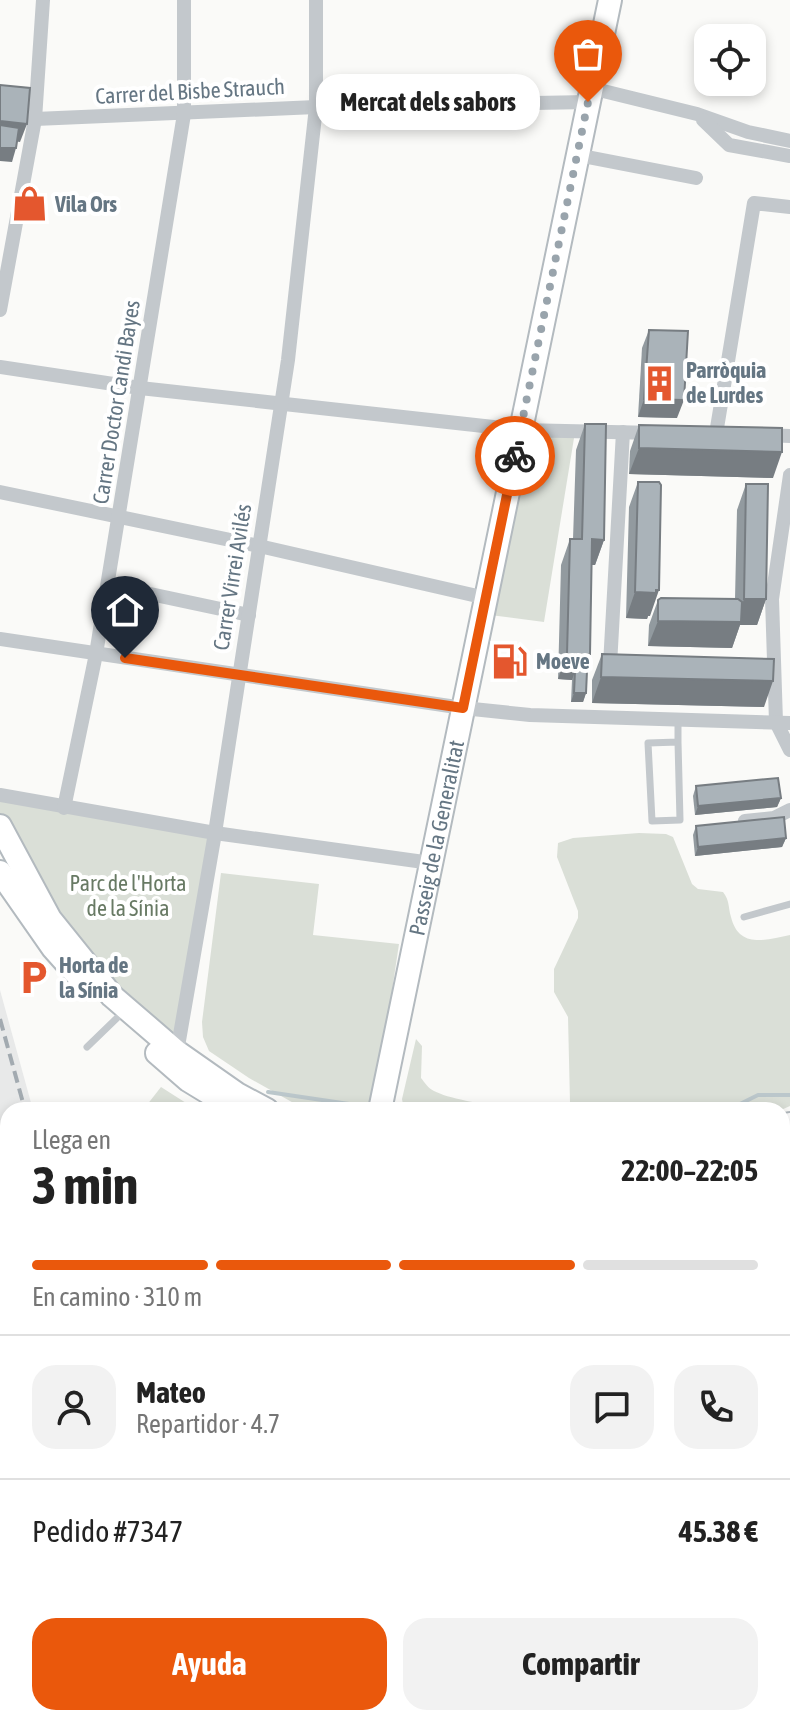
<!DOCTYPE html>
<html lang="es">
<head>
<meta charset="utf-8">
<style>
  :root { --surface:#fff; --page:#f2f2f2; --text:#222; --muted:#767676; --line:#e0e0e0; --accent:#ea580c }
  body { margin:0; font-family:"Asap Condensed",sans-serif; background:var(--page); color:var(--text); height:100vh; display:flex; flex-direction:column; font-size:30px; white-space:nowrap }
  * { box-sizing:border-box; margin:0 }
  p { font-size:26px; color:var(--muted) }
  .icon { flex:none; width:44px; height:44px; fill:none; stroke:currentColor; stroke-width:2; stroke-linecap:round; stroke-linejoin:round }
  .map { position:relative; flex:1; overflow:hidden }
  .side { position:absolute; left:0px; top:1102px; width:790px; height:624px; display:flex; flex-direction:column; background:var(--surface); border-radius:24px 24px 0 0; box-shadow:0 4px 12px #0003 }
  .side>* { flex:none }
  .controls { position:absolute; left:694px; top:24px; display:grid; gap:16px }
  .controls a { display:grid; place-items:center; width:72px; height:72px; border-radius:16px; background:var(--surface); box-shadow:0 4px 12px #0003; font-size:40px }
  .pin { position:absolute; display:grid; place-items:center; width:68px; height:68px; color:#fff; margin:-82px -34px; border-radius:50% 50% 50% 0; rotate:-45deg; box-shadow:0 0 8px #0007 }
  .pin .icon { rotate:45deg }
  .courier { position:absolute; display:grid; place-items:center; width:80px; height:80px; margin:-40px; border:6px solid #ea580c; border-radius:50%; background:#fff; color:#222; box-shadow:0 2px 10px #0007 }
  .bubble { position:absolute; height:56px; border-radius:24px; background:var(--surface); box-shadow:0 4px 12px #0003; font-size:26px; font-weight:700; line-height:56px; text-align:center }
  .headline em { font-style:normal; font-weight:700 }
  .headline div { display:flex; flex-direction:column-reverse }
  .headline { display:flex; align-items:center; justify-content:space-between; height:136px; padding:0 32px }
  h1 { font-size:52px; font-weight:700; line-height:60px }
  .bar { display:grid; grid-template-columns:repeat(4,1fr); gap:12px 8px; align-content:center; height:96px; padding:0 32px }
  .bar i { height:10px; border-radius:6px; background:var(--line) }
  .bar .selected { background:var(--accent) }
  .bar p { grid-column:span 4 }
  .line { display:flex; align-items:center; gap:20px; padding:0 32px; border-top:2px solid var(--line) }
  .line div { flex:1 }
  .round { display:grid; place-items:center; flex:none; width:84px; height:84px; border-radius:24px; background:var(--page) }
  .primary-button { display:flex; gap:16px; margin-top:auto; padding:16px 32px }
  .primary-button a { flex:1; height:92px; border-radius:24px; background:var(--accent); color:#fff; font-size:32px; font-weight:700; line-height:92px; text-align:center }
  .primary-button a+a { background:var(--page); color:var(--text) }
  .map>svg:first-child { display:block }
</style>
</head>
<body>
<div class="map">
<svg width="790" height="1726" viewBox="0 0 790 1726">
  <rect width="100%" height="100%" fill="#fafaf8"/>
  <path fill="#e8e9e9" d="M0,990L33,1110H8V1235L0,1237Z"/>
  <g fill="#dadfd7">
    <path d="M520,430L575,432L544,622L482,614Z"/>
    <path d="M0,795L215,833L177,1052L112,996L0,826Z"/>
    <path d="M639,833L666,834L673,837L692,884L698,889L723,892C730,901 728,907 731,917C739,949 766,940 790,935V1106L781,1110H404L402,1099L416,1039L422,1046L421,1078C425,1083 428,1088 434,1091C459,1104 545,1114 570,1103L568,1017L554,992V969L578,918V911L557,857L558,843L573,838Z"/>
    <path d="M221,873L319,884L313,935L399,944L376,1097L367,1110H306L249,1078L209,1051L203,1037L202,1022Z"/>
    <path d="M161,1087L197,1110H143Z"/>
    <path d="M790,1142V1206L782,1209V1145Z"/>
    <path d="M790,1667V1726H774L776,1718H782V1697Z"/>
    <path d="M188,1718H290L289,1726H191Z"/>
  </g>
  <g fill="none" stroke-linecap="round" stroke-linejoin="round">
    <g stroke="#bbc7cb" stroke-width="4">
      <path d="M268,1092L349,1104"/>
      <path d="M163,1110L167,1106"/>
      <path d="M728,1110L758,1095H790"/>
      <path d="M0,1243L8,1242"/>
      <path d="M782,1476L790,1489"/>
      <path d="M781,1726L790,1689"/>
    </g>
    <defs>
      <g id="secondary">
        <path d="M0,826L50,919L112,996L177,1052L237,1094L267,1110"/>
        <path d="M0,872L53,948L78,976"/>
        <path d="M157,1053L188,1080L229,1105"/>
        <path id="s1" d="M380,1110L610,0"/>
        <path d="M782,1127L790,1124"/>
        <path d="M258,1726L260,1718"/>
      </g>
    </defs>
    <use href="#secondary" stroke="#b3babf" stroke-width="26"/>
    <g stroke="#c3c8cc" stroke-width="7">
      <path d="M678,742L680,820L652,821L648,743L678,742V719"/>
      <path d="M744,917L790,904"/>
      <path d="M87,1047L117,1018"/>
    </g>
    <g stroke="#c3c8cc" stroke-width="14">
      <path d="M591,88L697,114L748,132L790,141"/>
      <path d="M35,119L316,107L588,102"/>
      <path d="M703,120L729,145L790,156"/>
      <path d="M577,155L696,178"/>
      <path d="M0,310L35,119L43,0"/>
      <path d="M0,367L140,388L520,430L656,433"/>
      <path d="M716,434L754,203L790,207"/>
      <path d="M764,435L790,436"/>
      <path d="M790,475L772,599L776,722L790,750"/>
      <path d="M0,492L259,546L486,598"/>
      <path d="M108,585L249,615"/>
      <path d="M0,639L463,708L530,715L790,723"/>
      <path d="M618,665H610L623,432"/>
      <path d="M0,795L215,833L431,863"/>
      <path d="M64,808L96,654L184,114V0"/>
      <path d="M745,821L774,818L790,810"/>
      <path d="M177,1052L215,833L288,360L316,107V0"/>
    </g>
    <use href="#secondary" stroke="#fff" stroke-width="22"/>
    <g stroke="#a2aab0" stroke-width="4" stroke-dasharray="12 6" stroke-linecap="butt">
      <path d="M0,1019L25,1110"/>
      <path d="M182,1718L184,1726"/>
    </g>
  </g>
  <g fill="#929a9f">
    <path d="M649,330L677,418L638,417L642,348Z"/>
    <path d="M585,424L604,540L595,565H592L590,654L584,671L586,693L583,702H571L572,680L558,679L561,565L570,539H573L576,450Z"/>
    <path d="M639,425L773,478L629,474L630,451Z"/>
    <path d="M638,482L650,616H648L647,619L626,618L629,507Z"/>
    <path d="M746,484L766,599L757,625H740L732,648L648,646L649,625L658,600L735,599L737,510Z"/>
    <path d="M602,654L764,707L592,703V680Z"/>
    <path d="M696,786L781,798L777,807L695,815L693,796Z"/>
    <path d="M696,826L786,838L782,847L695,856L693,835Z"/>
  </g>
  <g fill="#777d82">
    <path d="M0,121L27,124L20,142L0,139Z"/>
    <path d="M0,148H16L12,162L0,161Z"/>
    <path d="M644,399L684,400L677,418L638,417Z"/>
    <path d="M639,448L782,452L773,478L629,474Z"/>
    <path d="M592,539L604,540L595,565H583Z"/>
    <path d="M659,590L650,616H648L647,619L626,618L635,592Z"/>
    <path d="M744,599H766L757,625H740L732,648L648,646L658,621L736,622Z"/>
    <path d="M567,654H590L580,680L575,671L572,680L558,679Z"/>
    <path d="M601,677L773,681L764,707L592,703Z"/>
    <path d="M574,693H586L583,702H571Z"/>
    <path d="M781,798L777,807L695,815L698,806Z"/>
    <path d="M786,838L782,847L695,856L698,847Z"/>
  </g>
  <g fill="#aab3b9" stroke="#777d82" stroke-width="2">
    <path d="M0,85L30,88L27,124L0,121Z"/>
    <path d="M0,125L19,128L16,148H0Z"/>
    <path d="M649,330L688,331L684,400L644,399Z"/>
    <path d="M585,424H606L604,540L592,539L590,654H567L570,539H582Z"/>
    <path d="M639,425L782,428V452L639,448Z"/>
    <path d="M638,482H659L661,485L659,590H656V593L635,592Z"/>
    <path d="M746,484H768L766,599H744Z"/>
    <path d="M661,598L738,599L742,602L741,622L658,621V600Z"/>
    <path d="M602,654L774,659L773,681L601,677Z"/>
    <path d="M575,671H587L586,693H574Z"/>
    <path d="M778,778L781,798L698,806L696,786Z"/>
    <path d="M784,817L786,838L698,847L696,826Z"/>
  </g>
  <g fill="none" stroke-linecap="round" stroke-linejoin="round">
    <path stroke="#99a4ac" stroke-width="8" stroke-dasharray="0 14.4" d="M515,456L588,102"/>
    <path stroke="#ea580c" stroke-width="10" d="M125,658L463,708L515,456"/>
  </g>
  <defs>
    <symbol id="shop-bare" viewBox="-9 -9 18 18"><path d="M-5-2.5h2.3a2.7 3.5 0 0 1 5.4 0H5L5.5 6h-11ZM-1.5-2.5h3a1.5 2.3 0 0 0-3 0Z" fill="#e4572e" stroke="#fff" stroke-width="2.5" paint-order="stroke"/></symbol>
    <symbol id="building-bare" viewBox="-9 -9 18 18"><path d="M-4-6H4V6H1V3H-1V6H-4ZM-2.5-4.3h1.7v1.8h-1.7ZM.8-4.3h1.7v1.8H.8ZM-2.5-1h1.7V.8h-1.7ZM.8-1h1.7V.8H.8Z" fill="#e4572e" stroke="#fff" stroke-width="2.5" paint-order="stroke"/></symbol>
    <symbol id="fuel-bare" viewBox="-9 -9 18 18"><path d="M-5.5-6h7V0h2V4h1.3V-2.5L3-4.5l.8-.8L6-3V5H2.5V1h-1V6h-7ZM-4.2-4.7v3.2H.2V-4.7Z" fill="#e4572e" stroke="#fff" stroke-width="2.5" paint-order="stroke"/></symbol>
    <symbol id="parking-bare" viewBox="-9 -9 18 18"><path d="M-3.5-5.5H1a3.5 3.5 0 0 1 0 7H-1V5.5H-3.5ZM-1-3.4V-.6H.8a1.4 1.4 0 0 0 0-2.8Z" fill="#e4572e" stroke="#fff" stroke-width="2.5" paint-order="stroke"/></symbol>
  </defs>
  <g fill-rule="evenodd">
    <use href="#shop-bare" x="4" y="178" width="51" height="51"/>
    <use href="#building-bare" x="634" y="358" width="51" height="51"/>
    <use href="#fuel-bare" x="484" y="636" width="51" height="51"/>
    <use href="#parking-bare" x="8" y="952" width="51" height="51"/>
  </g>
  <g text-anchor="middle" stroke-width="8" stroke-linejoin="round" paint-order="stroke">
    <g font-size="22" fill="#657683" stroke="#fff">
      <text transform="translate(190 91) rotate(-3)" y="8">Carrer del Bisbe Strauch</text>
      <text transform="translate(116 402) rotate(-81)" y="8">Carrer Doctor Candi Bayes</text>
      <text transform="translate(232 577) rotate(-81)" y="8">Carrer Virrei Avilés</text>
      <text dy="8" stroke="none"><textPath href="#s1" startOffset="278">Passeig de la Generalitat</textPath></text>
    </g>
    <g font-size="22" font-weight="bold" fill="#657683" stroke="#fff" text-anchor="start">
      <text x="55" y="212">Vila Ors</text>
      <text x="686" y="378">Parròquia<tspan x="686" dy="25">de Lurdes</tspan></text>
      <text x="536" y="669">Moeve</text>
      <text x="59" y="973">Horta de<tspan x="59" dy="25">la Sínia</tspan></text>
    </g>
    <g font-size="22" fill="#687a64" stroke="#fff">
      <text x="128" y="891">Parc de l'Horta<tspan x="128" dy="25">de la Sínia</tspan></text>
    </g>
  </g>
</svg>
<div class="controls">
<a><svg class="icon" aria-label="locate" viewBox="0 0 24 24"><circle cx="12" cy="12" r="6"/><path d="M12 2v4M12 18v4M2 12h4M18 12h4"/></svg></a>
</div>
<div class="pin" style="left:588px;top:102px;background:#ea580c"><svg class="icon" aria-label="bag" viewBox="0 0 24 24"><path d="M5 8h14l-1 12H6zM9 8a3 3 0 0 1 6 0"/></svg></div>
<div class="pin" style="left:125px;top:658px;background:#1f2937"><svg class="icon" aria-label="home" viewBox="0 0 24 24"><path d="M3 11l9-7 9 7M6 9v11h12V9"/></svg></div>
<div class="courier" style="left:515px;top:456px"><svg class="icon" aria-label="bike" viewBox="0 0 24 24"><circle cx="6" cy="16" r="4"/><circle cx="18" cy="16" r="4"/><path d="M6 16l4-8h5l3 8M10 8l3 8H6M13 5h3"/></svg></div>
<div class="bubble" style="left:316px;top:74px;width:224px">Mercat dels sabors</div>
<section class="side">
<div class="headline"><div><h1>3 min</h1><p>Llega en</p></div><em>22:00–22:05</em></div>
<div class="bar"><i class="selected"></i><i class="selected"></i><i class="selected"></i><i></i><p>En camino · 310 m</p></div>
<div class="line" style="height:144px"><a class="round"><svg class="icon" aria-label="person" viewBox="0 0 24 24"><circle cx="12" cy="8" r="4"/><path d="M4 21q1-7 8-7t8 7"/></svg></a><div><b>Mateo</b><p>Repartidor · 4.7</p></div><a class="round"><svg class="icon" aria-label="chat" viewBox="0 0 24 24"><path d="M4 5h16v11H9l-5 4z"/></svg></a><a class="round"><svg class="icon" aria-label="phone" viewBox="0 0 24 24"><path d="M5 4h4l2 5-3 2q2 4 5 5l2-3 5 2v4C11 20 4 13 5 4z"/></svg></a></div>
<div class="line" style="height:104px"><div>Pedido #7347</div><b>45.38 €</b></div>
<div class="primary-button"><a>Ayuda</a><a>Compartir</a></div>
</section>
</div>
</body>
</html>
